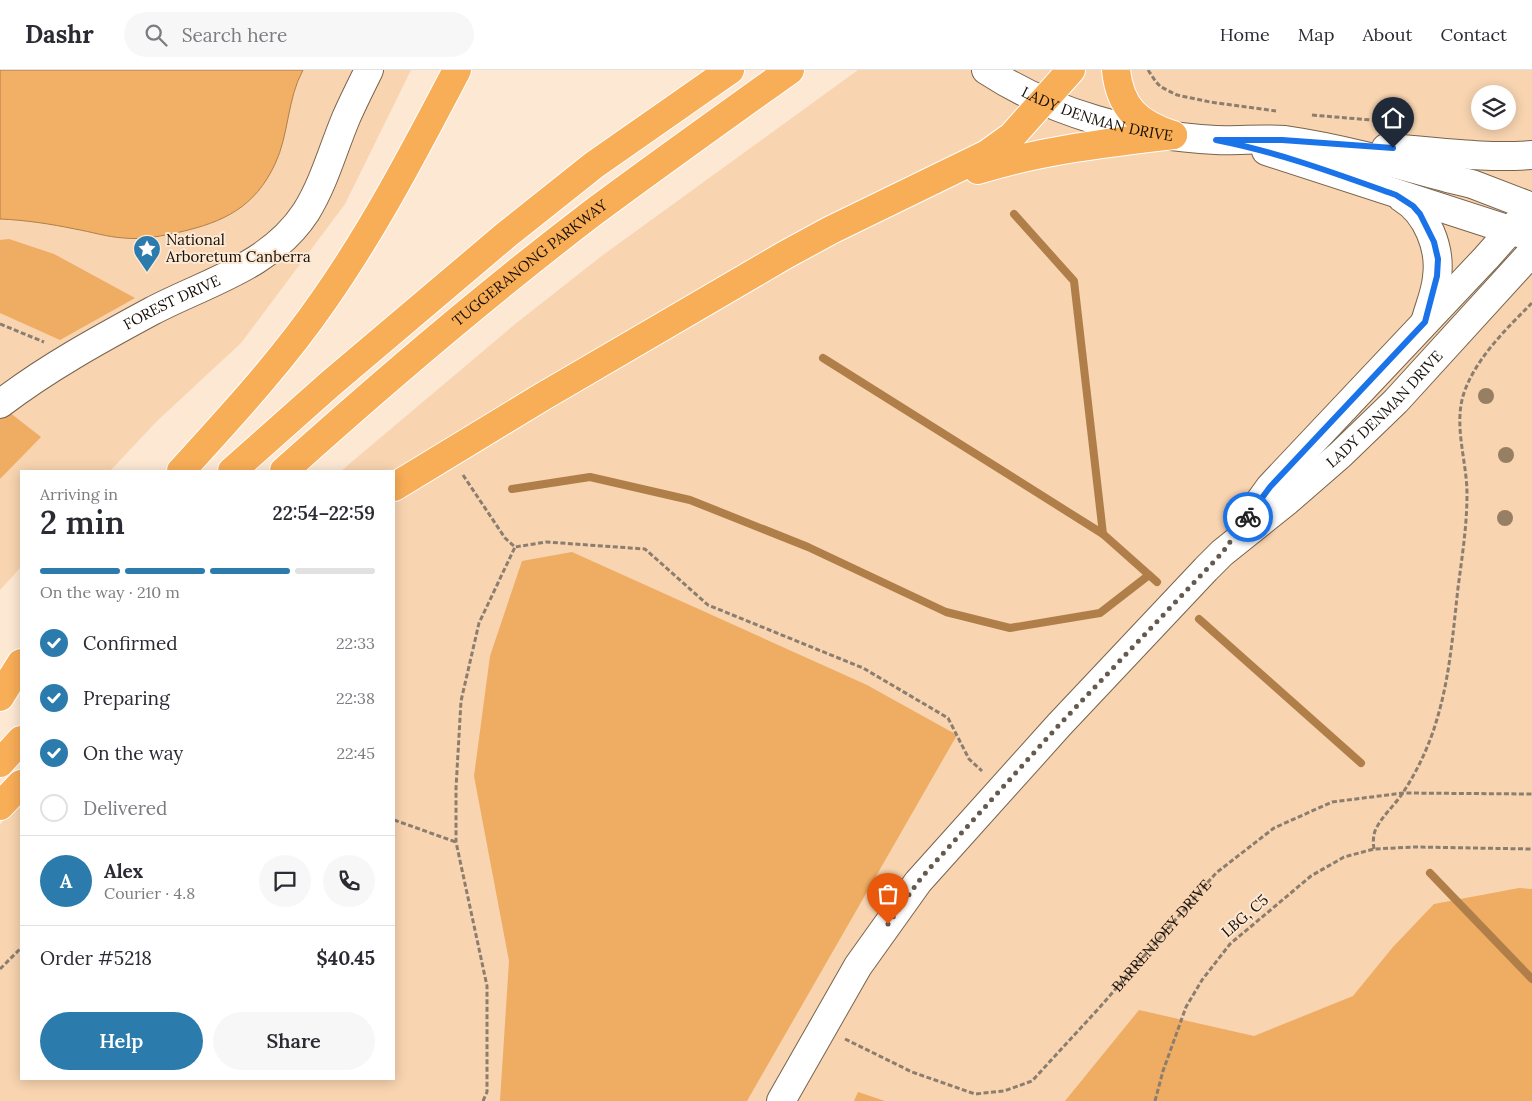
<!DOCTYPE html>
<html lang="en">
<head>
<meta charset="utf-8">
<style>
  :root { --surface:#fff; --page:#f7f7f7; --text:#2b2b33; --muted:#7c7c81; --line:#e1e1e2; --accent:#2b7bad }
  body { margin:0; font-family:Lora,serif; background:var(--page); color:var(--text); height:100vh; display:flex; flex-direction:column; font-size:19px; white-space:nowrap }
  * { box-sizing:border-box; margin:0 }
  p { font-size:16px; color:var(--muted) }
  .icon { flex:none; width:28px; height:28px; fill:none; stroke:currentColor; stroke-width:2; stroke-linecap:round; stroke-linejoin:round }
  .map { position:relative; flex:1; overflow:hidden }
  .sheet { position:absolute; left:20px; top:400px; width:375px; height:610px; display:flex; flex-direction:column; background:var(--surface); border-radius:0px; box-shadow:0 2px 12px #0003 }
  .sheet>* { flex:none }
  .buttons { position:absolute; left:1471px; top:15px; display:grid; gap:10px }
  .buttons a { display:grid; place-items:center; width:45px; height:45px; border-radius:50%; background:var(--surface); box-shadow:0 2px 12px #0003; font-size:25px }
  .pin { position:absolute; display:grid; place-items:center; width:42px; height:42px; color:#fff; margin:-51px -21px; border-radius:50% 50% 50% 0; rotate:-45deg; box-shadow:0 0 5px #0007 }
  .pin .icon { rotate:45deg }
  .courier { position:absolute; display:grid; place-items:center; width:50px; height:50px; margin:-25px; border:4px solid #1a73e8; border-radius:50%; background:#fff; color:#222; box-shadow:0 1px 6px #0007 }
  .head em { font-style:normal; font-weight:600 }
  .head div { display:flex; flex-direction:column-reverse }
  .head { display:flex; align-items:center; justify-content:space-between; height:85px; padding:0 20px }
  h1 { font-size:32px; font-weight:600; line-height:38px }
  .bar { display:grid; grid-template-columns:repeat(4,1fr); gap:8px 5px; align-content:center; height:60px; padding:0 20px }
  .bar i { height:6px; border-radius:4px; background:var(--line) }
  .bar .selected { background:var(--accent) }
  .bar p { grid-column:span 4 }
  .line { display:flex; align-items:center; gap:12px; padding:0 20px; border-top:1px solid var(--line) }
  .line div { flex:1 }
  .round { display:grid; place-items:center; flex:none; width:52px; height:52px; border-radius:26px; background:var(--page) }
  ol { padding:0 20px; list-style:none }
  li { display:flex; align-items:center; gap:15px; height:55px }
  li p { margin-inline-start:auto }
  li .icon { padding:5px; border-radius:50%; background:var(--accent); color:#fff; stroke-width:4 }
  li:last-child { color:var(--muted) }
  li i { width:28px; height:28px; border:2px solid var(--line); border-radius:50% }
  .primary-button { display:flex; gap:10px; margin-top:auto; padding:10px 20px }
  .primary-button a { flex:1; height:58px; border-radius:30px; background:var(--accent); color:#fff; font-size:20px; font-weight:600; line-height:58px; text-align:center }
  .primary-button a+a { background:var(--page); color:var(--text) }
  header { display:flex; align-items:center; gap:30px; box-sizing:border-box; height:70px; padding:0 25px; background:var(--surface); border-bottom:1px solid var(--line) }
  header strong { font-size:24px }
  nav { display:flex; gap:28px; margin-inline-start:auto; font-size:18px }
  .search { width:350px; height:45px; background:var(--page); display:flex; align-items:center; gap:12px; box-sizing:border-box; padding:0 18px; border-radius:28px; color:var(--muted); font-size:19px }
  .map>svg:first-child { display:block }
</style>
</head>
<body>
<header>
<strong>Dashr</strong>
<div class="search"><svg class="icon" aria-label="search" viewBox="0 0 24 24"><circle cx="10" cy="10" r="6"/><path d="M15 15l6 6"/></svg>Search here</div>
<nav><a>Home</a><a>Map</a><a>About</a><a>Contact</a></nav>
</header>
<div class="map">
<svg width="1532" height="1031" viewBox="0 0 1532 1031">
  <rect width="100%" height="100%" fill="#fce8d3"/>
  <g fill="#f8d4b0" fill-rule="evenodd">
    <path d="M0,0H411L345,134L241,273L157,351L110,401H21V497L0,520Z"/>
    <path d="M858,0H1532V1031H0V755L21,729V1009H394V401H341L514,255L603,185ZM1480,24H1508V51H1480Z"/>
  </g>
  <g fill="#efac63">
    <path d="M9,169L54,184L135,228L60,270L0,243V170Z"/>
    <path d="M0,335L41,367L0,409Z"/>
    <path d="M572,482L867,615L957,665L747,1031H500L509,891L474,706L490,586L522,491Z"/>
    <path d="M1519,818L1532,819V1031H1065L1139,940L1254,966L1353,926L1393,877L1434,834Z"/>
    <path d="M858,1022L885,1031H854Z"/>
  </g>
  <path fill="#f2af66" stroke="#b07f49" d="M0,0H303C287,29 289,65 275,94C255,137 224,152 180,162C162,166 142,170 124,168C107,167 92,162 75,159C51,154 25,150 0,149Z"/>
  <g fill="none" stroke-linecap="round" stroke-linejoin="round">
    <g stroke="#b07f49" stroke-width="8">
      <path d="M1014,144L1074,211L1103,464L1157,512"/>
      <path d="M823,288L1103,464"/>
      <path d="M512,419L590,407L690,430L808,477L946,542L1010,558L1100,543L1149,505"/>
      <path d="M1199,549L1361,693"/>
      <path d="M1430,803L1532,909"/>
    </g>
    <defs>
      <g id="minor">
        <path id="s2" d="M986,0C1053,44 1136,66 1216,70C1239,71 1262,68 1285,70C1341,78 1397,94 1451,109L1472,114L1532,137"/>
        <path d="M1386,78C1435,81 1483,89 1532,85"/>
        <path d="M1266,81L1525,165"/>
        <path d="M1402,128C1427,143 1441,178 1437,207C1436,221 1430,235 1426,249"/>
        <path id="s3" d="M0,334C47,298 100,269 152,241C207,212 270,197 306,142C324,113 333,79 346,48C353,32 361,16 369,0"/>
        <path d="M1244,453L1270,417L1486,188L1532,136"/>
        <path id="s4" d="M781,1031L858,896L918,812L1059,655L1206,499L1222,483L1287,431L1340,385L1396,331L1532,182"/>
      </g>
      <g id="highway">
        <path d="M1116,0C1120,38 1138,54 1173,65"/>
        <path d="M978,100C1042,80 1107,73 1173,65"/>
        <path d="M181,401C231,346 282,291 324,230C375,157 416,78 457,0"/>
        <path d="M232,401L330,314L506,165L594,95L730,0"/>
        <path id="s5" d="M284,401C383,312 485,225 591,144C657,95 723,48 790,0"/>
        <path d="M394,417L542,327L785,185L831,160L987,84L1012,66L1071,0"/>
        <path d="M0,627L21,593"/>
        <path d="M0,693L21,670"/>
        <path d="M0,736L21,714"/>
      </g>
    </defs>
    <use href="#minor" stroke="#78634c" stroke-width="30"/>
    <use href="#highway" stroke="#fff" stroke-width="30"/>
    <g stroke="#8c7e6f" stroke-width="3" stroke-dasharray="5 2.5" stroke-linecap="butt">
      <path d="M1148,0L1156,12L1161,17L1177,25L1210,32L1276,41"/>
      <path d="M1312,45L1383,51"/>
      <path d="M0,254L44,272"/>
      <path d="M463,405L505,468L515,477L546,472L645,479L708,535L863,598L948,648L969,689L982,701"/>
      <path d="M394,750L456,772"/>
      <path d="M1374,779C1373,773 1373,767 1375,761C1381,747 1394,736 1402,724C1417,702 1430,674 1437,649C1450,606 1453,562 1458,518C1462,487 1467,456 1467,424C1467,392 1454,358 1463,326C1474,290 1506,259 1532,233"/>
      <path d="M0,899L21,878"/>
      <path id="s1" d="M845,969L912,1002L975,1024L1004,1021L1032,1011L1100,937L1216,803L1274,758L1332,732L1403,723L1532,724"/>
      <path d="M483,1031L487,1022V916L456,772V718L461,631L479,553L515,477"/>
      <path d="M1155,1031L1163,1001L1186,937L1202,910L1230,874L1311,806L1344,787L1374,779L1414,777L1532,779"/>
    </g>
    <use href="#minor" stroke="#fff" stroke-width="28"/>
    <use href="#highway" stroke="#f8ad57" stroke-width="28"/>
  </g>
  <g fill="#967f63">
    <circle cx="1486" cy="326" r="8"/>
    <circle cx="1506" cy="385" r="8"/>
    <circle cx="1505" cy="448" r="8"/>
  </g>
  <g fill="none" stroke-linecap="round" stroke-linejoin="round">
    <path stroke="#665a4e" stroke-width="5" stroke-dasharray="0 9" d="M888,854L918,812L929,799L1059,655L1222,483L1248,447"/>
    <path stroke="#1a73e8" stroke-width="6" d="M1248,447L1270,417L1425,252L1437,206L1438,189L1434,172L1420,144L1413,136L1396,125C1337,104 1278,82 1216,70H1282L1393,78"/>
  </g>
  <defs>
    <symbol id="sight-pin" viewBox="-11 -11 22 30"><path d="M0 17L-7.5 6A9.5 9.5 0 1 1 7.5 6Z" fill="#2b7bad" stroke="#fce8d3"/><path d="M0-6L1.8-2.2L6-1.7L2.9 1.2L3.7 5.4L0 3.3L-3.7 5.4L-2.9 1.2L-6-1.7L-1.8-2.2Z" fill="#fff"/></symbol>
  </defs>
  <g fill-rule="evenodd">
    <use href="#sight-pin" x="131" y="163" width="32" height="43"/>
  </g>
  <g text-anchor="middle" stroke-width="4" stroke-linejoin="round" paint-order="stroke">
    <g font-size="15" fill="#160e06" stroke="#fce8d3">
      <text dy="5" stroke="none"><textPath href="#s2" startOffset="121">LADY DENMAN DRIVE</textPath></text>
      <text dy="5" stroke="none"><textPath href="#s5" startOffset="322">TUGGERANONG PARKWAY</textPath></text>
      <text dy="5" stroke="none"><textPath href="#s3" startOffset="200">FOREST DRIVE</textPath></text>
      <text dy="5" stroke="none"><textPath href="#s4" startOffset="924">LADY DENMAN DRIVE</textPath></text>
      <text transform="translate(1245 846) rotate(-41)" y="5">LBG, C5</text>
      <text dy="5" stroke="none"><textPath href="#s1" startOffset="395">BARRENJOEY DRIVE</textPath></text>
    </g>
    <g font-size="15" fill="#160e06" stroke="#fce8d3" text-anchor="start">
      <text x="166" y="175">National<tspan x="166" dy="17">Arboretum Canberra</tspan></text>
    </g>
  </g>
</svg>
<div class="buttons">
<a><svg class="icon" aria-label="layers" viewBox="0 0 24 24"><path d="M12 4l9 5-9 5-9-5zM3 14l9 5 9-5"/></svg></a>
</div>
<div class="pin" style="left:888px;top:854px;background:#ea580c"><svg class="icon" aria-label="bag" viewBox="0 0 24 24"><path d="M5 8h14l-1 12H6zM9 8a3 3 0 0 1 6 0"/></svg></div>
<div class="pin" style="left:1393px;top:78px;background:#1f2937"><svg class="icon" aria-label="home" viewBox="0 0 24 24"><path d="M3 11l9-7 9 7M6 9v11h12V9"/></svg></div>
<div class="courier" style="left:1248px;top:447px"><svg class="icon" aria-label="bike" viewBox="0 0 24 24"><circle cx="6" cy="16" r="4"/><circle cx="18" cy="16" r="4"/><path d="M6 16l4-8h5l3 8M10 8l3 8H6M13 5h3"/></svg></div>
<section class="sheet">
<div class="head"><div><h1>2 min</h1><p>Arriving in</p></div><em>22:54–22:59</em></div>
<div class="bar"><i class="selected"></i><i class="selected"></i><i class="selected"></i><i></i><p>On the way · 210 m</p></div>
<ol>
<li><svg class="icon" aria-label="check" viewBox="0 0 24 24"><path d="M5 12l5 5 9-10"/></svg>Confirmed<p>22:33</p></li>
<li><svg class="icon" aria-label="check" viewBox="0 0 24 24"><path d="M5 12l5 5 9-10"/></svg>Preparing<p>22:38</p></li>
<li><svg class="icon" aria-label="check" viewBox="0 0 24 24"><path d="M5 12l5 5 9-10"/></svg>On the way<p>22:45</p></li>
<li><i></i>Delivered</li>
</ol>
<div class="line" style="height:90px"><b class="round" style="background:var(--accent);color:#fff">A</b><div><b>Alex</b><p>Courier · 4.8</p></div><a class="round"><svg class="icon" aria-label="chat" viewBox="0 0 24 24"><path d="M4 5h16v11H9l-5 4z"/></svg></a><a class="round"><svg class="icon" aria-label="phone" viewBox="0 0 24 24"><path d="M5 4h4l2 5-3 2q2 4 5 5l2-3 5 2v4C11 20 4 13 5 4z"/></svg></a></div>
<div class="line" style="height:65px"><div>Order #5218</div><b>$40.45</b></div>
<div class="primary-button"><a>Help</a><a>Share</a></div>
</section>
</div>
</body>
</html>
